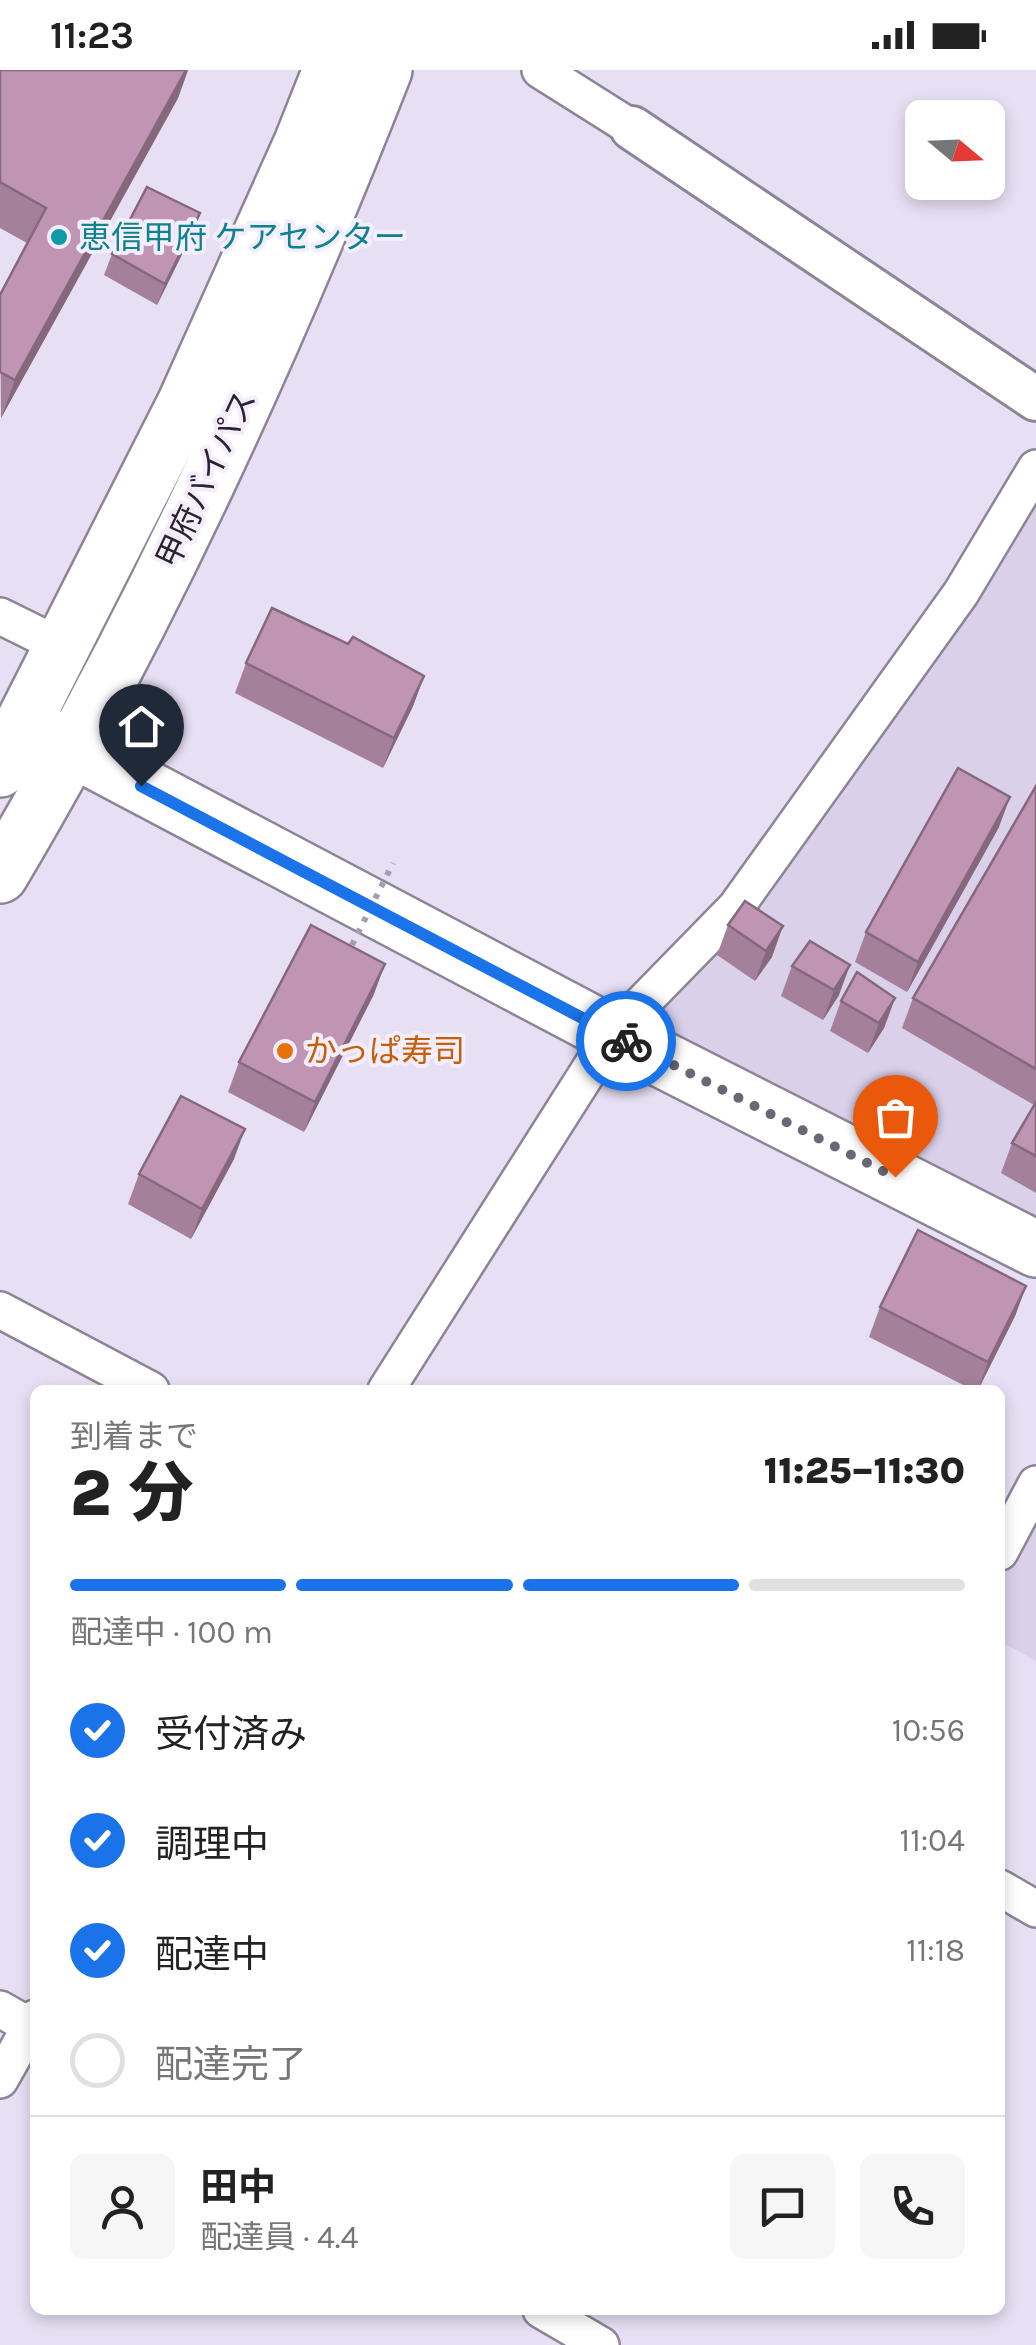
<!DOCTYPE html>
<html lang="ja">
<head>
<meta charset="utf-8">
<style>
  :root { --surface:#fff; --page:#f6f6f6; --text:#222; --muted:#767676; --line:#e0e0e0; --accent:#1a73e8 }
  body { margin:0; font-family:Karla,"Noto Sans JP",sans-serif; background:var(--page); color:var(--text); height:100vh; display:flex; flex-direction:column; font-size:38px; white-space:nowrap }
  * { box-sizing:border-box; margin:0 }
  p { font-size:32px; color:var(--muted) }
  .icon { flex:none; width:55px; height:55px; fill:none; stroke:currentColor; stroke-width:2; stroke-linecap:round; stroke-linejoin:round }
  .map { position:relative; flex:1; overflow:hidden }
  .side { position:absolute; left:30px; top:1315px; width:975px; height:930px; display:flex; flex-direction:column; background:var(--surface); border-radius:15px; box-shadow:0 5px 15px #0003 }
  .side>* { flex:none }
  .needle { width:65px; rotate:109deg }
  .fabs { position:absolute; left:905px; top:30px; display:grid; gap:20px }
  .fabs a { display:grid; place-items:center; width:100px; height:100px; border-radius:15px; background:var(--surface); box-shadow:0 5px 15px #0003; font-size:50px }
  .pin { position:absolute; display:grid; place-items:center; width:85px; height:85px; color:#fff; margin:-102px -42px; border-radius:50% 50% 50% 0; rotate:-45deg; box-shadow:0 0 10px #0007 }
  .pin .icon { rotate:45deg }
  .courier { position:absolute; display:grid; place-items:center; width:100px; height:100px; margin:-50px; border:8px solid #1a73e8; border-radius:50%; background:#fff; color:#222; box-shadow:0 2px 12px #0007 }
  .headline em { font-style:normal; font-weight:800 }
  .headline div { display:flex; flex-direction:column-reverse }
  .headline { display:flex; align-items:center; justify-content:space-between; height:170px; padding:0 40px }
  h1 { font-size:65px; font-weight:800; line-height:75px }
  .bar { display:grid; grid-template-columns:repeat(4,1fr); gap:15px 10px; align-content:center; height:120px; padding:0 40px }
  .bar i { height:12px; border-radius:8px; background:var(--line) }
  .bar .current { background:var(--accent) }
  .bar p { grid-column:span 4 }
  .line { display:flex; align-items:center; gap:25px; padding:0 40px; border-top:2px solid var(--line) }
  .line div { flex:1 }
  .round { display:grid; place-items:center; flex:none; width:105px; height:105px; border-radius:15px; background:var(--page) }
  ol { padding:0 40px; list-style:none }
  li { display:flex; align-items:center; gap:30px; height:110px }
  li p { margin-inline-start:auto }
  li .icon { padding:10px; border-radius:50%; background:var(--accent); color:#fff; stroke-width:4 }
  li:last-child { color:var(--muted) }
  li i { width:55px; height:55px; border:5px solid var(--line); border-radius:50% }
  .status { display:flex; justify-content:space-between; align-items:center; height:70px; padding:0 50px; background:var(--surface); direction:ltr }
  .status svg { height:28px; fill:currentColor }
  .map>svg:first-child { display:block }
</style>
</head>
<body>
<div class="status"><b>11:23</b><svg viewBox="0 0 49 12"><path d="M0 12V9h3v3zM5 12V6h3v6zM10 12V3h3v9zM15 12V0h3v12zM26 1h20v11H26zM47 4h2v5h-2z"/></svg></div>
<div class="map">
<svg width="1036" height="2275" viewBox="0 0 1036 2275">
  <rect width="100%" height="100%" fill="#e7dff3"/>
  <g fill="#dbd0ea">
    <path d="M1036,398V1179L612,964L736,837Z"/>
    <path d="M1036,1425V1591L1000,1571V1487Z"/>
  </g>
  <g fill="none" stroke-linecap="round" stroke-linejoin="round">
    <defs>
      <g id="minor">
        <path d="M540,0L632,58"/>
        <path d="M0,546L63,577"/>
        <path d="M0,1240L151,1320"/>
        <path d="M386,1320L612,964L736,837L961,523L1036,398"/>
        <path d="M1000,1482L1036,1414"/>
        <path d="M1000,1818L1036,1839"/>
        <path d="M0,1939L35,1959"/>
        <path d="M0,2010L35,1948"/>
        <path d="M541,2240L601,2275"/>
      </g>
      <path id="tertiary" d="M632,58L1036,329"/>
      <g id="trunk">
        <path d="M25,654L612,964L1036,1179"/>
        <path d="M0,699L185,334L302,73L331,0"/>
        <path d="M0,805C152,549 275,277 384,0"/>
      </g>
    </defs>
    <use href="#minor" stroke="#8c8596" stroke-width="40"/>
    <use href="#tertiary" stroke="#8c8596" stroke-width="48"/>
    <use href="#trunk" stroke="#8c8596" stroke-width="60"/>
    <use href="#minor" stroke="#fff" stroke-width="35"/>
    <use href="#tertiary" stroke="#fff" stroke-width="42"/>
    <use href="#trunk" stroke="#fff" stroke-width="55"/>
    <path stroke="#a49dad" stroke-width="6" stroke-dasharray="5 8" stroke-linecap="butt" d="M352,875L393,793"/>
  </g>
  <g fill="#a4809a">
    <path d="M0,0H188L178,28L1,348L0,225L27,173L0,158Z"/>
    <path d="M192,164L157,235L104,205L112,184Z"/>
    <path d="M348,574L424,606L413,636L383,698L235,623L246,593Z"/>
    <path d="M1036,716V1123L1001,1103L1012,1073L1034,1035L902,958L913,928Z"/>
    <path d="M999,757L907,922L855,892L866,862Z"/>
    <path d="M745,831L772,887L755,911L717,885L728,855Z"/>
    <path d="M810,871L839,925L823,950L781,926L792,896Z"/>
    <path d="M374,924L304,1062L228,1022L239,992Z"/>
    <path d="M895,928L884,958L868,983L830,961L841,931Z"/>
    <path d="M234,1089L191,1169L128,1134L139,1104Z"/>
    <path d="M1026,1216L1015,1246L978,1320H973L869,1267L880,1237Z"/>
  </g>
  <g fill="#86687d">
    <path d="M186,0H188L178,28L1,348L15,310Z"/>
    <path d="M200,143L192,164L157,235L165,214Z"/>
    <path d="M424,606L413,636L383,698L394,668Z"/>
    <path d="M1010,727L999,757L907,922L918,892Z"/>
    <path d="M783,856L772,887L755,911L766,881Z"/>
    <path d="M385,894L374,924L304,1062L315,1032Z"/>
    <path d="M850,895L839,925L823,950L834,920Z"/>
    <path d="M895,928L884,958L868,983L879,953Z"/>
    <path d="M245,1059L234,1089L191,1169L202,1139Z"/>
    <path d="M1026,1216L1015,1246L978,1320L988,1292Z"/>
  </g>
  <g fill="#bf95b3" stroke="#86687d" stroke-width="2.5">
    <path d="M0,0H186L15,310L0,302V225L46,138L0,112Z"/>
    <path d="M147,117L200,143L165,214L112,184Z"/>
    <path d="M272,538L348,574L353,567L424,606L394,668L246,593Z"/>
    <path d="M958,698L1010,727L918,892L866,862Z"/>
    <path d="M1036,716V999L913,928Z"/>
    <path d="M745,831L783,856L766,881L728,855Z"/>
    <path d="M311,855L385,894L315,1032L239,992Z"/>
    <path d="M810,871L850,895L834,920L792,896Z"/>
    <path d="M857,902L895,928L879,953L841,931Z"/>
    <path d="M181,1026L245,1059L202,1139L139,1104Z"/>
    <path d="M1036,1032V1086L1012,1073Z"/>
    <path d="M918,1160L1026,1216L988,1292L880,1237Z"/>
  </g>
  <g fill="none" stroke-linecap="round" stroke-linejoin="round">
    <path stroke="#6b6672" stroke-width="10" stroke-dasharray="0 18" d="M626,971L895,1107"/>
    <path stroke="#1a73e8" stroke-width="12" d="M141,716L626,971"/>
  </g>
  <circle fill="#0f9aa8" stroke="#f4edfd" stroke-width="4" cx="59" cy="167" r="10"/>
  <circle fill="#e8710a" stroke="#f4edfd" stroke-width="4" cx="285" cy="981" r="10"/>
  <g text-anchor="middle" stroke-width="8" stroke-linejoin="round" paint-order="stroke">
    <g font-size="32" fill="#0d838f" stroke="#f4edfd" text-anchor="start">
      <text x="79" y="178">恵信甲府 ケアセンター</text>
    </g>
    <g font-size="32" fill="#28252c" stroke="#f4edfd">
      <text transform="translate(206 409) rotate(-65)" y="11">甲府バイパス</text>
    </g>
    <g font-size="32" fill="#c56008" stroke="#f4edfd" text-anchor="start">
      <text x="305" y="992">かっぱ寿司</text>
    </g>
  </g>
</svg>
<div class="fabs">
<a><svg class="needle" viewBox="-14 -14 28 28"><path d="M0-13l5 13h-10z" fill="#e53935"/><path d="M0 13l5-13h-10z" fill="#767676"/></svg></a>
</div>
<div class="pin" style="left:895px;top:1107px;background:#ea580c"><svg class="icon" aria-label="bag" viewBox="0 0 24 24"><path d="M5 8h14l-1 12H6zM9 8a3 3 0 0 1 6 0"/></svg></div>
<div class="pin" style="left:141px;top:716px;background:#1f2937"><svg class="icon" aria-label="home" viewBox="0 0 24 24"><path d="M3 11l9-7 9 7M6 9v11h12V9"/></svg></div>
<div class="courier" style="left:626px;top:971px"><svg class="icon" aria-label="bike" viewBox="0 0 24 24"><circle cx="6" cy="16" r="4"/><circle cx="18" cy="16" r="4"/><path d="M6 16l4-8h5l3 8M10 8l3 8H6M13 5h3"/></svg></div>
<section class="side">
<div class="headline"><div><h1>2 分</h1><p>到着まで</p></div><em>11:25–11:30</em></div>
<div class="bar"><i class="current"></i><i class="current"></i><i class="current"></i><i></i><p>配達中 · 100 m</p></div>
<ol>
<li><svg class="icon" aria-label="check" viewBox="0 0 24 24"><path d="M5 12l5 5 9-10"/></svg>受付済み<p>10:56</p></li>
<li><svg class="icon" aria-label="check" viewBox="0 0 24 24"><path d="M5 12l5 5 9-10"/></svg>調理中<p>11:04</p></li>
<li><svg class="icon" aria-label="check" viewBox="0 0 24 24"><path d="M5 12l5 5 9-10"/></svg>配達中<p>11:18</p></li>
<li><i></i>配達完了</li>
</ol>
<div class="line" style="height:180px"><a class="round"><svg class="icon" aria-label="person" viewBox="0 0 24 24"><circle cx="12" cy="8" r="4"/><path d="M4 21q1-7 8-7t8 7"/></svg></a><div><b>田中</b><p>配達員 · 4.4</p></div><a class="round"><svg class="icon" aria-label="chat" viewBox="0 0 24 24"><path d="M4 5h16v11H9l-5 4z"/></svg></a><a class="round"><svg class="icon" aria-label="phone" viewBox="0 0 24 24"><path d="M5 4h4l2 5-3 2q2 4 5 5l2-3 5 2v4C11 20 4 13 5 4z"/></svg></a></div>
</section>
</div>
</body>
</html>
